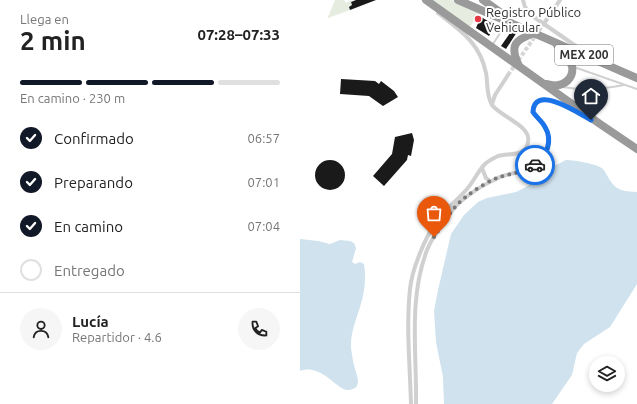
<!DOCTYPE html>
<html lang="es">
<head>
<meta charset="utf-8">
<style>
  :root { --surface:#fff; --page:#f6f6f6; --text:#222; --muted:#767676; --line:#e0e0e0; --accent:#111827 }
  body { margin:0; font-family:Ubuntu,sans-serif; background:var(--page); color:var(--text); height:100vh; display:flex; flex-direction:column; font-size:15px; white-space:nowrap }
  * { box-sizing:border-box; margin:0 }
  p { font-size:13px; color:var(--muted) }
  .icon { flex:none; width:22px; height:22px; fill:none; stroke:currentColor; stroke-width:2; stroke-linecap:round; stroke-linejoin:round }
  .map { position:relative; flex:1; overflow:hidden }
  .panel { display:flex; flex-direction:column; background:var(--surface); width:300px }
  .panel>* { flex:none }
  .tools { position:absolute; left:289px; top:356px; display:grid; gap:8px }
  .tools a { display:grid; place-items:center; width:36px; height:36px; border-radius:50%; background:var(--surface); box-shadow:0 2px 6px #0003; font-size:20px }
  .pin { position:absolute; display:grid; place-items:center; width:34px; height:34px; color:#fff; margin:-41px -17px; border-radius:50% 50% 50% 0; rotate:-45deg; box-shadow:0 0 4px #0007 }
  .pin .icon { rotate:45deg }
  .courier { position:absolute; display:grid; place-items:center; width:40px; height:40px; margin:-20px; border:3px solid #1a73e8; border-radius:50%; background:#fff; color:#222; box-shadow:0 1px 5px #0007 }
  .summary em { font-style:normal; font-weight:600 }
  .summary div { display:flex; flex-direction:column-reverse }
  .summary { display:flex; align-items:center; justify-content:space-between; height:68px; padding:0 20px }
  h1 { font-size:26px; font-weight:600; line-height:30px }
  .bar { display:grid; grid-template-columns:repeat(4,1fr); gap:6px 4px; align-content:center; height:48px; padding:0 20px }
  .bar i { height:5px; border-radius:3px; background:var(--line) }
  .bar .selected { background:var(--accent) }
  .bar p { grid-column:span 4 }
  .line { display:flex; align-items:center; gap:10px; padding:0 20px; border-top:1px solid var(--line) }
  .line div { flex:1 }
  .round { display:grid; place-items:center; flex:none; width:42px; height:42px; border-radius:21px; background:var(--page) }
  ol { padding:0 20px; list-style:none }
  li { display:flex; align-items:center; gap:12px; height:44px }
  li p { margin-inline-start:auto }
  li .icon { padding:4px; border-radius:50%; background:var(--accent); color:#fff; stroke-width:4 }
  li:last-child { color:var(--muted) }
  li i { width:22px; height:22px; border:2px solid var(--line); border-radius:50% }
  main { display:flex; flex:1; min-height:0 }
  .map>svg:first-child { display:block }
</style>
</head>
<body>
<main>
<section class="panel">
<div class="summary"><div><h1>2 min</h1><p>Llega en</p></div><em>07:28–07:33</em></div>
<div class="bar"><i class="selected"></i><i class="selected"></i><i class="selected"></i><i></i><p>En camino · 230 m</p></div>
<ol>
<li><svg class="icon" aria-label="check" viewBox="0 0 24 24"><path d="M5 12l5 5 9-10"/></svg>Confirmado<p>06:57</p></li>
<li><svg class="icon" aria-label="check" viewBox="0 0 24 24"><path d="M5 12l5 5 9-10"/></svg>Preparando<p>07:01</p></li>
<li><svg class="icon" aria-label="check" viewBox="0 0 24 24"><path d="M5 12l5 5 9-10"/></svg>En camino<p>07:04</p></li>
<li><i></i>Entregado</li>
</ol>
<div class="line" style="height:72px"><a class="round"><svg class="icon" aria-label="person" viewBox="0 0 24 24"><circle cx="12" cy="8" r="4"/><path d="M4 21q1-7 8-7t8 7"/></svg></a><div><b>Lucía</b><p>Repartidor · 4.6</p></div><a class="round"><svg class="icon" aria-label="phone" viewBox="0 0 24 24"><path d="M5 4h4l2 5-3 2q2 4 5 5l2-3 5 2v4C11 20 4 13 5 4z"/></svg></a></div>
</section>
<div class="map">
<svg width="337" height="404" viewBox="0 0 337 404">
  <rect width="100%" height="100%" fill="#fff"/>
  <g fill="#e6ecdf">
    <path d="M35,0H44L46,3L51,0L52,5L49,7L50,10L28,18V17Z"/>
    <path d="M130,0H152L179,13L170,27Z"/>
  </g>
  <g fill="#cfe2ee">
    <path d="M266,160C274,160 298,164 303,169C305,171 306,174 308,177C316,191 322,191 337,192V284L310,327L284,344L277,353L272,375L252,404H144L143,377L136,342L134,311L138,290L151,234L164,215L178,202L187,198L216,192L226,187L254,166Z"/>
    <path d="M0,239L18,241L30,244L40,240L50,241L54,243L56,248L52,262L55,264L60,262L64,264C66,275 65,289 62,300C58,316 50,331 51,348C52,354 53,363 55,369C57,377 63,388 49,390C37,392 23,363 0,371Z"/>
  </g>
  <g fill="#1a1a1a">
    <path d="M56,0H76L50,10L49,7L52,5L51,2Z"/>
    <path d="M178,15L191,23L192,21L196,24L189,36L176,28L179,21L175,19Z"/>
    <path d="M212,30L217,32L206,49L201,46Z"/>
    <path d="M41,79L75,81L79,84L81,81L94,91L98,97L83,106L69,96L40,94Z"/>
    <path d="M112,133L114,140L111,156L108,155L107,160L84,186L73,176L92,154L95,137Z"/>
    <circle cx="30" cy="175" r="15"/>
  </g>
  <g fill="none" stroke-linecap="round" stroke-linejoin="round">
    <path stroke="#d6d6d6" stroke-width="4" stroke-dasharray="4 2" stroke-linecap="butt" d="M208,75L245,22"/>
    <g stroke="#d0d0d0" stroke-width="2">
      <path d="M193,44L206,24"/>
      <path d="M274,67L337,89"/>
      <path d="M263,87C283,91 304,89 324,85"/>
    </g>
    <g stroke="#d0d0d0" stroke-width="4">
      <path d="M223,0L225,7L231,15L283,51"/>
      <path d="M245,22L260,0"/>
      <path d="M192,104L195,95L208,75"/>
      <path d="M182,168L186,178L190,181"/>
      <path d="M111,404C110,366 106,327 110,289C112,269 125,238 136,222C145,209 158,200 167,189C174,181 178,171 185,164C188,161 194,158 198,156C209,153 226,157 228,142C232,126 201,117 192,105C186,95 188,83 186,73C180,43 160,30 138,13"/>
      <path d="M116,404C117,353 108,300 127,250C133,235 145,220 155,207C163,198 181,186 192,181C199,177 207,174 215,173C220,171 225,171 229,169C244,162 254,144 246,129C243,122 237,118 233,112C234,85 272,110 283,116"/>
    </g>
    <g stroke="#9a9a9a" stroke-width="8">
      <path d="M126,0L300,124L337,149"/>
      <path d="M158,0L337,78"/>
      <path d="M183,0L207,17"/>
      <path d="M219,66C209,45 215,40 234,33"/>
      <path d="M246,84C250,85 255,86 259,85C268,83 274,75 272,66C269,58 262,51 257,45"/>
    </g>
  </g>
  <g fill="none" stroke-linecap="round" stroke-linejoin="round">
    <path stroke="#7a7a7a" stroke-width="4" stroke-dasharray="0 7.2" d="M134,237C141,227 148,215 156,206C165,196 184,183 197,178C210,173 224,173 235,165"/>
    <path stroke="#1a73e8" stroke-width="5" d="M235,165C247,157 253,140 245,127C242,121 236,117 233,112C234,83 280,114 291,120"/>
  </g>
  <circle fill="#e63946" stroke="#fff" stroke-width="1.5" cx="178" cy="19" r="4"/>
  <g text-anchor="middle" stroke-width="4" stroke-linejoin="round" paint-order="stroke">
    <rect fill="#fff" stroke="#707070" stroke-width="1" x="255" y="45" width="58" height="20" rx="3"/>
    <g font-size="12" font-weight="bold" fill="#333">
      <text x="284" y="59">MEX 200</text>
    </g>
    <g font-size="13" fill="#333" stroke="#fff" text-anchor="start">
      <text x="186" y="17">Registro Público<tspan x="186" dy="15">Vehicular</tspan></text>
    </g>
  </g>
</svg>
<div class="tools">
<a><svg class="icon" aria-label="layers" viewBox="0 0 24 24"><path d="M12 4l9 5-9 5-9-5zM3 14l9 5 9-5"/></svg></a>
</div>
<div class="pin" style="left:134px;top:237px;background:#ea580c"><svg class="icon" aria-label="bag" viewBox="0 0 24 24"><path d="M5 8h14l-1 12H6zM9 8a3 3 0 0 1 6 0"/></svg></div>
<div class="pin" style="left:291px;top:120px;background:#1f2937"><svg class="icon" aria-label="home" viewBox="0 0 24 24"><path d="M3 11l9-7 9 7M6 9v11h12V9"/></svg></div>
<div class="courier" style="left:235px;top:165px"><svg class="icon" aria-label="car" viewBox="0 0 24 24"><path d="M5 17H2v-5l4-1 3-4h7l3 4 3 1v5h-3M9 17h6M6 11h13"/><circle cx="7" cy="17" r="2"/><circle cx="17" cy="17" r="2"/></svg></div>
</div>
</main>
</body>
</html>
